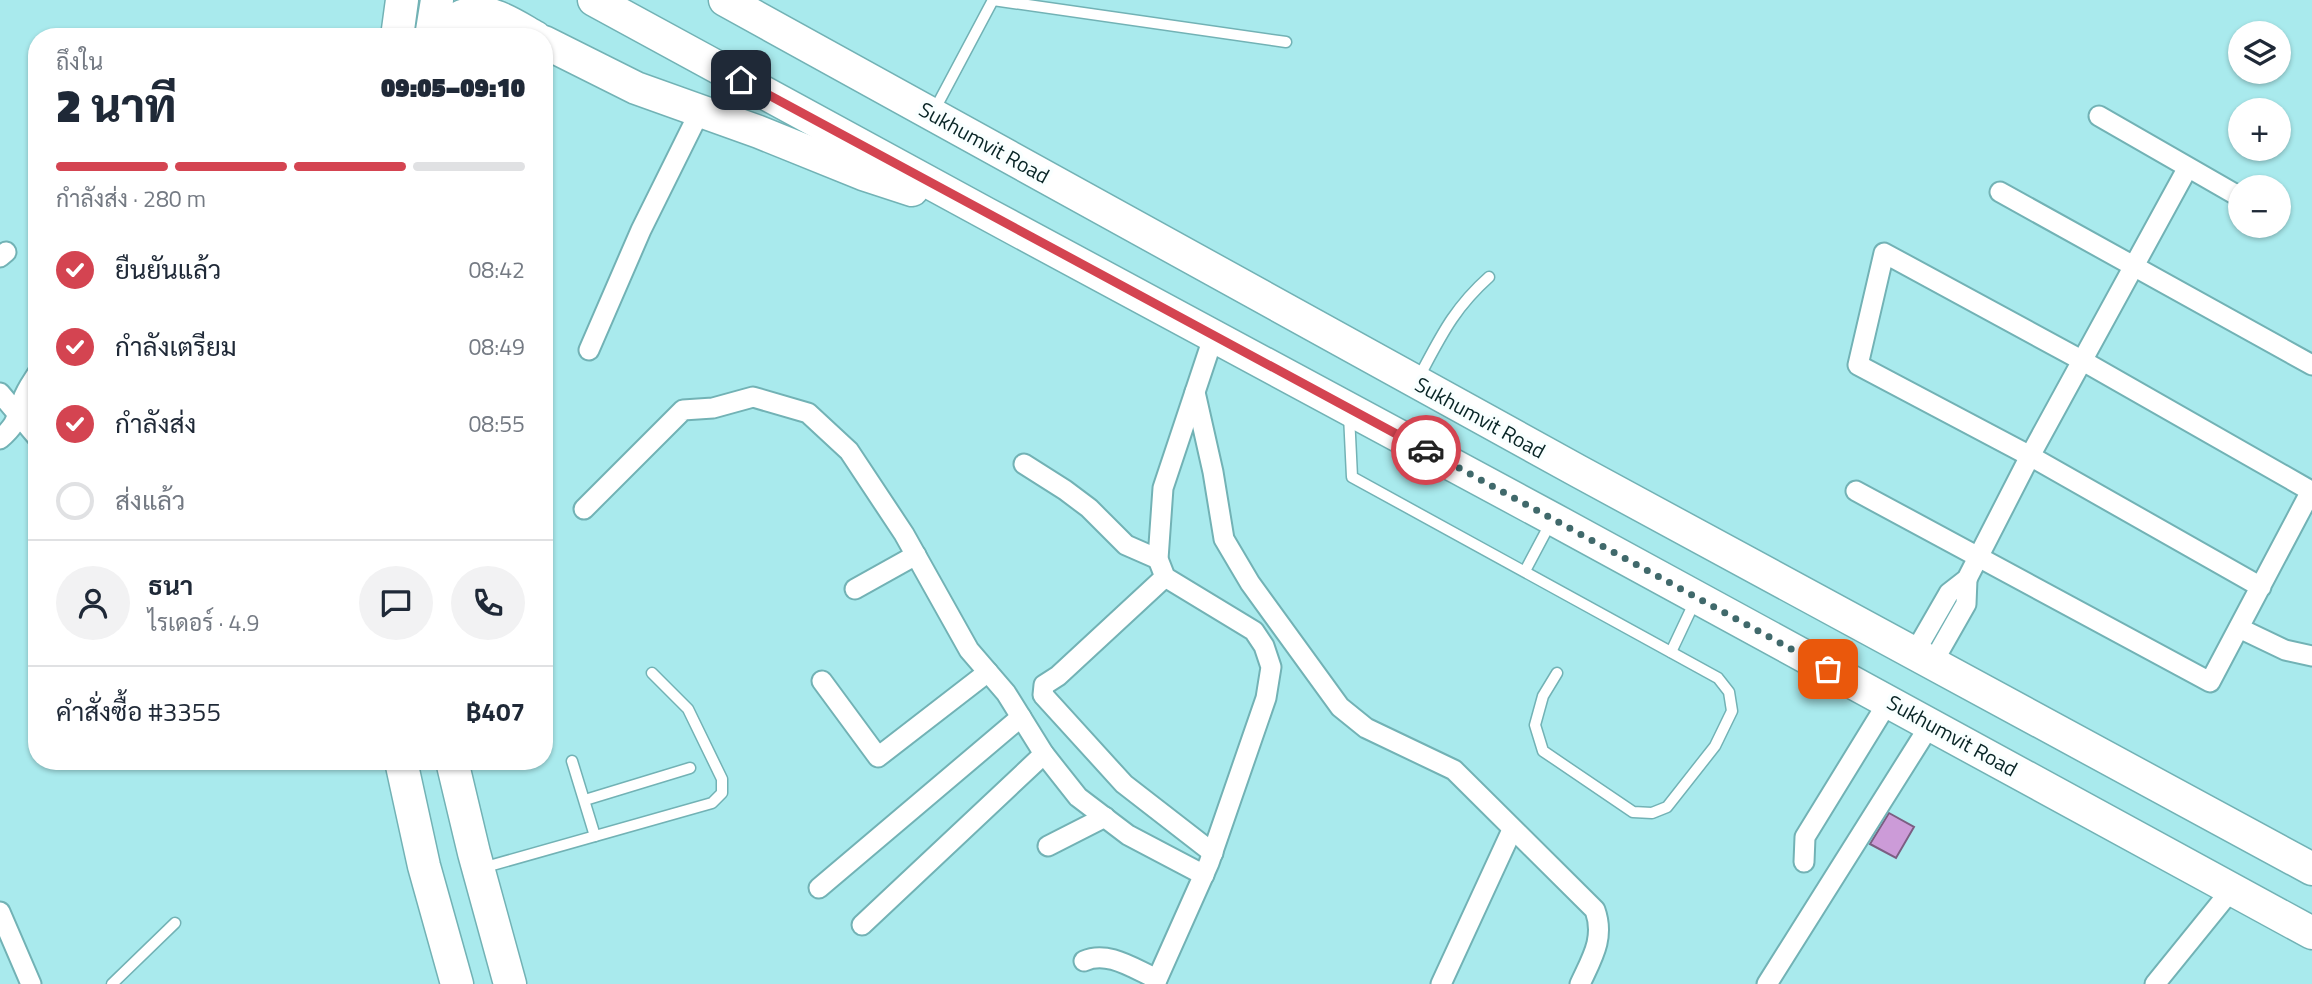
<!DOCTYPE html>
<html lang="th">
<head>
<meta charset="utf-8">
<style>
  :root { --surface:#fff; --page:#f2f2f3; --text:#1f2937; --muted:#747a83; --line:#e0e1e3; --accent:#d44451 }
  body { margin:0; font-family:"Titillium Web",Sarabun,sans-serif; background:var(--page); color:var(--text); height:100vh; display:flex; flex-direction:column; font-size:26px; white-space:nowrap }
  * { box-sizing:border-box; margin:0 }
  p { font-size:23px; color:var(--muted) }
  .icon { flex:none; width:38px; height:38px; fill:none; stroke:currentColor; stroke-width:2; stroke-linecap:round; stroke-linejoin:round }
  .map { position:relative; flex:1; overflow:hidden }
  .panel { position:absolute; left:28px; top:28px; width:525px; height:742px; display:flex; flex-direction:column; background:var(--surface); border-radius:28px; box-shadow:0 2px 5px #0004 }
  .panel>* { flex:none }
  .controls { position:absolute; left:2228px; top:21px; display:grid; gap:14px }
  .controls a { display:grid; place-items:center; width:63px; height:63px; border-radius:50%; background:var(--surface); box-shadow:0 2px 5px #0004; font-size:35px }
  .pin { position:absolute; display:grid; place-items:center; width:60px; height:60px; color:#fff; margin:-30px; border-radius:14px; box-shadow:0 4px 10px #0006 }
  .courier { position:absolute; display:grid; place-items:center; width:70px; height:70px; margin:-35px; border:5px solid #d44451; border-radius:50%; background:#fff; color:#222; box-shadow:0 2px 9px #0007 }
  .head em { font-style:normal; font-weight:800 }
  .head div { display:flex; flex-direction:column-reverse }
  .head { display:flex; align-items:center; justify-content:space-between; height:119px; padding:0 28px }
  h1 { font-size:46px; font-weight:800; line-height:52px }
  .bar { display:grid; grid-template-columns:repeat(4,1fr); gap:10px 7px; align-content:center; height:84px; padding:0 28px }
  .bar i { height:9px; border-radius:5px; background:var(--line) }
  .bar .on { background:var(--accent) }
  .bar p { grid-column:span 4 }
  .line { display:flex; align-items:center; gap:18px; padding:0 28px; border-top:2px solid var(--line) }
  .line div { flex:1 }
  .round { display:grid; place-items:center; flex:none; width:74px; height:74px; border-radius:37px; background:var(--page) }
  ol { padding:0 28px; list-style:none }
  li { display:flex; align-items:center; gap:21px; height:77px }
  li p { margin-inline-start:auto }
  li .icon { padding:7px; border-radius:50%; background:var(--accent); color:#fff; stroke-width:4 }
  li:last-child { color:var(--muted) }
  li i { width:38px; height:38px; border:4px solid var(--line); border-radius:50% }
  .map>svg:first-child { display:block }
</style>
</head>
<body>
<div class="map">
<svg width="2312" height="984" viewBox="0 0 2312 984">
  <rect width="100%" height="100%" fill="#a9eaed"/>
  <path fill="#cc9bd8" stroke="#7b5e82" stroke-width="2" d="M1889,813L1914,827L1896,858L1870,844Z"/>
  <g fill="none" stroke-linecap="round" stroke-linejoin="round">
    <defs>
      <g id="service">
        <path d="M993,0L1286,42"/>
        <path d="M934,111L993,0"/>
        <path d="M1418,379C1440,338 1453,309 1489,277"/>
        <path d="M1349,415L1352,477L1718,678L1729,692L1732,711L1715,746L1667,807L1652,813L1633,812L1543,751L1535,725L1543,696L1557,673"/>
        <path d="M1525,571L1551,522"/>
        <path d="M1671,652L1695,601"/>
        <path d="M572,761L595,836"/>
        <path d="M585,800L690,768"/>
        <path d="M482,868L712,803L722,793V779L688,709L652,673"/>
        <path d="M112,984L175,923"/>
      </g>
      <g id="minor">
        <path d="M2099,116L2240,197"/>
        <path d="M2000,192L2312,365"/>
        <path d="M0,257L6,252"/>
        <path d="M589,350L641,230L700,111"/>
        <path d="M1195,392L1213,472L1224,539L1250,583L1340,707L1366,728L1454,770L1595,910C1605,938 1592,958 1580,984"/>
        <path d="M0,393L37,437"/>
        <path d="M0,439C18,423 15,420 23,399C26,390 32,382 37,374"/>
        <path d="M1024,464L1065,490L1089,508L1126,545L1158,559"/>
        <path d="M1856,491L2210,682C2244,618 2278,554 2311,491L2083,361L1884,253L1858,365L2030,456L2261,587"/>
        <path d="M584,509L683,410L713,408L753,397L808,413L849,451L904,534L969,650L1006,693L1044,754L1078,797L1128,835L1204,875"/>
        <path d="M1165,577L1058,676L1044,685L1043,695L1124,784L1213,853"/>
        <path d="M855,589L916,555"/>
        <path d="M2239,628L2285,650L2312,656"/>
        <path d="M1915,652L1949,593L1967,579L2030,456L2187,169"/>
        <path d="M1933,662L1966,604L1967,579"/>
        <path d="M822,681L878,757L988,672"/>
        <path d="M1048,846L1105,817"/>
        <path d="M1804,862L1805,837L1888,702"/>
        <path d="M819,888L1021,717"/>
        <path d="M0,912L31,984"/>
        <path d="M862,925L1044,754"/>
        <path d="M1084,961C1108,950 1134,969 1157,979"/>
        <path d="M1155,984L1209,863L1266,698L1271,667L1264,646L1254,631L1165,577L1158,559L1163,488L1214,335"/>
        <path d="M1441,984L1512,830"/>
        <path d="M1767,984L1930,725"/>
        <path d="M2155,984L2232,889"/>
      </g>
      <g id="primary">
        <path d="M594,0L987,214L1553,519L2312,933"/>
        <path d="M725,0L1578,471L2312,869"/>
        <path d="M431,36C441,30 450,22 460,17C487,5 512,24 535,37"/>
        <path d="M544,42L636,88L759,132L863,174L912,190"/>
      </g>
      <g id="trunk">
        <path d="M397,37L402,0"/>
        <path d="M431,37L437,0"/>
        <path d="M401,761L424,866L457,984"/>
        <path d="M452,761L474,853L510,984"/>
      </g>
    </defs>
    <use href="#service" stroke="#72b2b5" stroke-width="13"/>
    <use href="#minor" stroke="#72b2b5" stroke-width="23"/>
    <use href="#primary" stroke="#72b2b5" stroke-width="35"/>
    <use href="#trunk" stroke="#72b2b5" stroke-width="35"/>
    <use href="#service" stroke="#fff" stroke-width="10"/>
    <use href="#minor" stroke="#fff" stroke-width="19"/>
    <use href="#primary" stroke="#fff" stroke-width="32"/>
    <use href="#trunk" stroke="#fff" stroke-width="32"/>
  </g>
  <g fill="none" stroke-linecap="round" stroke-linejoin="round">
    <path stroke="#40696b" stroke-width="7" stroke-dasharray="0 12.6" d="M1426,450L1828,669"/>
    <path stroke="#d44451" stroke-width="9" d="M741,80L1426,450"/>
  </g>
  <g text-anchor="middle" stroke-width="7" stroke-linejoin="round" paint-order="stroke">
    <g font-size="21" fill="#082425" stroke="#f9ffff">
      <text transform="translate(984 143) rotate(29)" y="7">Sukhumvit Road</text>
      <text transform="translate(1480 418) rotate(29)" y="7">Sukhumvit Road</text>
      <text transform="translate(1952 736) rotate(29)" y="7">Sukhumvit Road</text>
    </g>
  </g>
</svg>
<div class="controls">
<a><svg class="icon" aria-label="layers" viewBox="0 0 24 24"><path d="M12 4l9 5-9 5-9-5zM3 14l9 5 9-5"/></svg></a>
<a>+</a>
<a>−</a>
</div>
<div class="pin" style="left:1828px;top:669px;background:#ea580c"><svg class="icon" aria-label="bag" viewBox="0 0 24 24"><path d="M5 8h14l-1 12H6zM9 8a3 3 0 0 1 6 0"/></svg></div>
<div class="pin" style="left:741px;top:80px;background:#1f2937"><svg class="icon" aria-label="home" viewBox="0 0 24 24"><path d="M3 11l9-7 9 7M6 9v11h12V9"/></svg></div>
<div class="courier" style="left:1426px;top:450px"><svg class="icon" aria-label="car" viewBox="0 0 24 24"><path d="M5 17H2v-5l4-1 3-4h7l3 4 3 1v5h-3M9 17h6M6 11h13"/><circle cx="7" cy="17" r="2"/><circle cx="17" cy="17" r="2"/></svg></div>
<section class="panel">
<div class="head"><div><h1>2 นาที</h1><p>ถึงใน</p></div><em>09:05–09:10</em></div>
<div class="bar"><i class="on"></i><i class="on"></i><i class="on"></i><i></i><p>กำลังส่ง · 280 m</p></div>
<ol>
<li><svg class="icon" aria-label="check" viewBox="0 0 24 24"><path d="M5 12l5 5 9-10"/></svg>ยืนยันแล้ว<p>08:42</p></li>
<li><svg class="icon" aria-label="check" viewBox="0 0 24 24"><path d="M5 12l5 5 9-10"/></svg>กำลังเตรียม<p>08:49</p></li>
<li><svg class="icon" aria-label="check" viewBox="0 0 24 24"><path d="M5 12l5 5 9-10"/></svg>กำลังส่ง<p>08:55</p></li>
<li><i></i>ส่งแล้ว</li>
</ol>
<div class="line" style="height:126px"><a class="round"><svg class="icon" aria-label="person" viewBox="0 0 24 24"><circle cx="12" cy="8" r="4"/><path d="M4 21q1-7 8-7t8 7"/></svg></a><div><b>ธนา</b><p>ไรเดอร์ · 4.9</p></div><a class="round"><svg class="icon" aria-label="chat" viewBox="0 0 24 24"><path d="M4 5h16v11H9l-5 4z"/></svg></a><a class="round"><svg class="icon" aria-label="phone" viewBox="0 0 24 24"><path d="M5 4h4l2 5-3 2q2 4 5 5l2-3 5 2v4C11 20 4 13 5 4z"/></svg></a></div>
<div class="line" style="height:91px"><div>คำสั่งซื้อ #3355</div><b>฿407</b></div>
</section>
</div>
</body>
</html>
